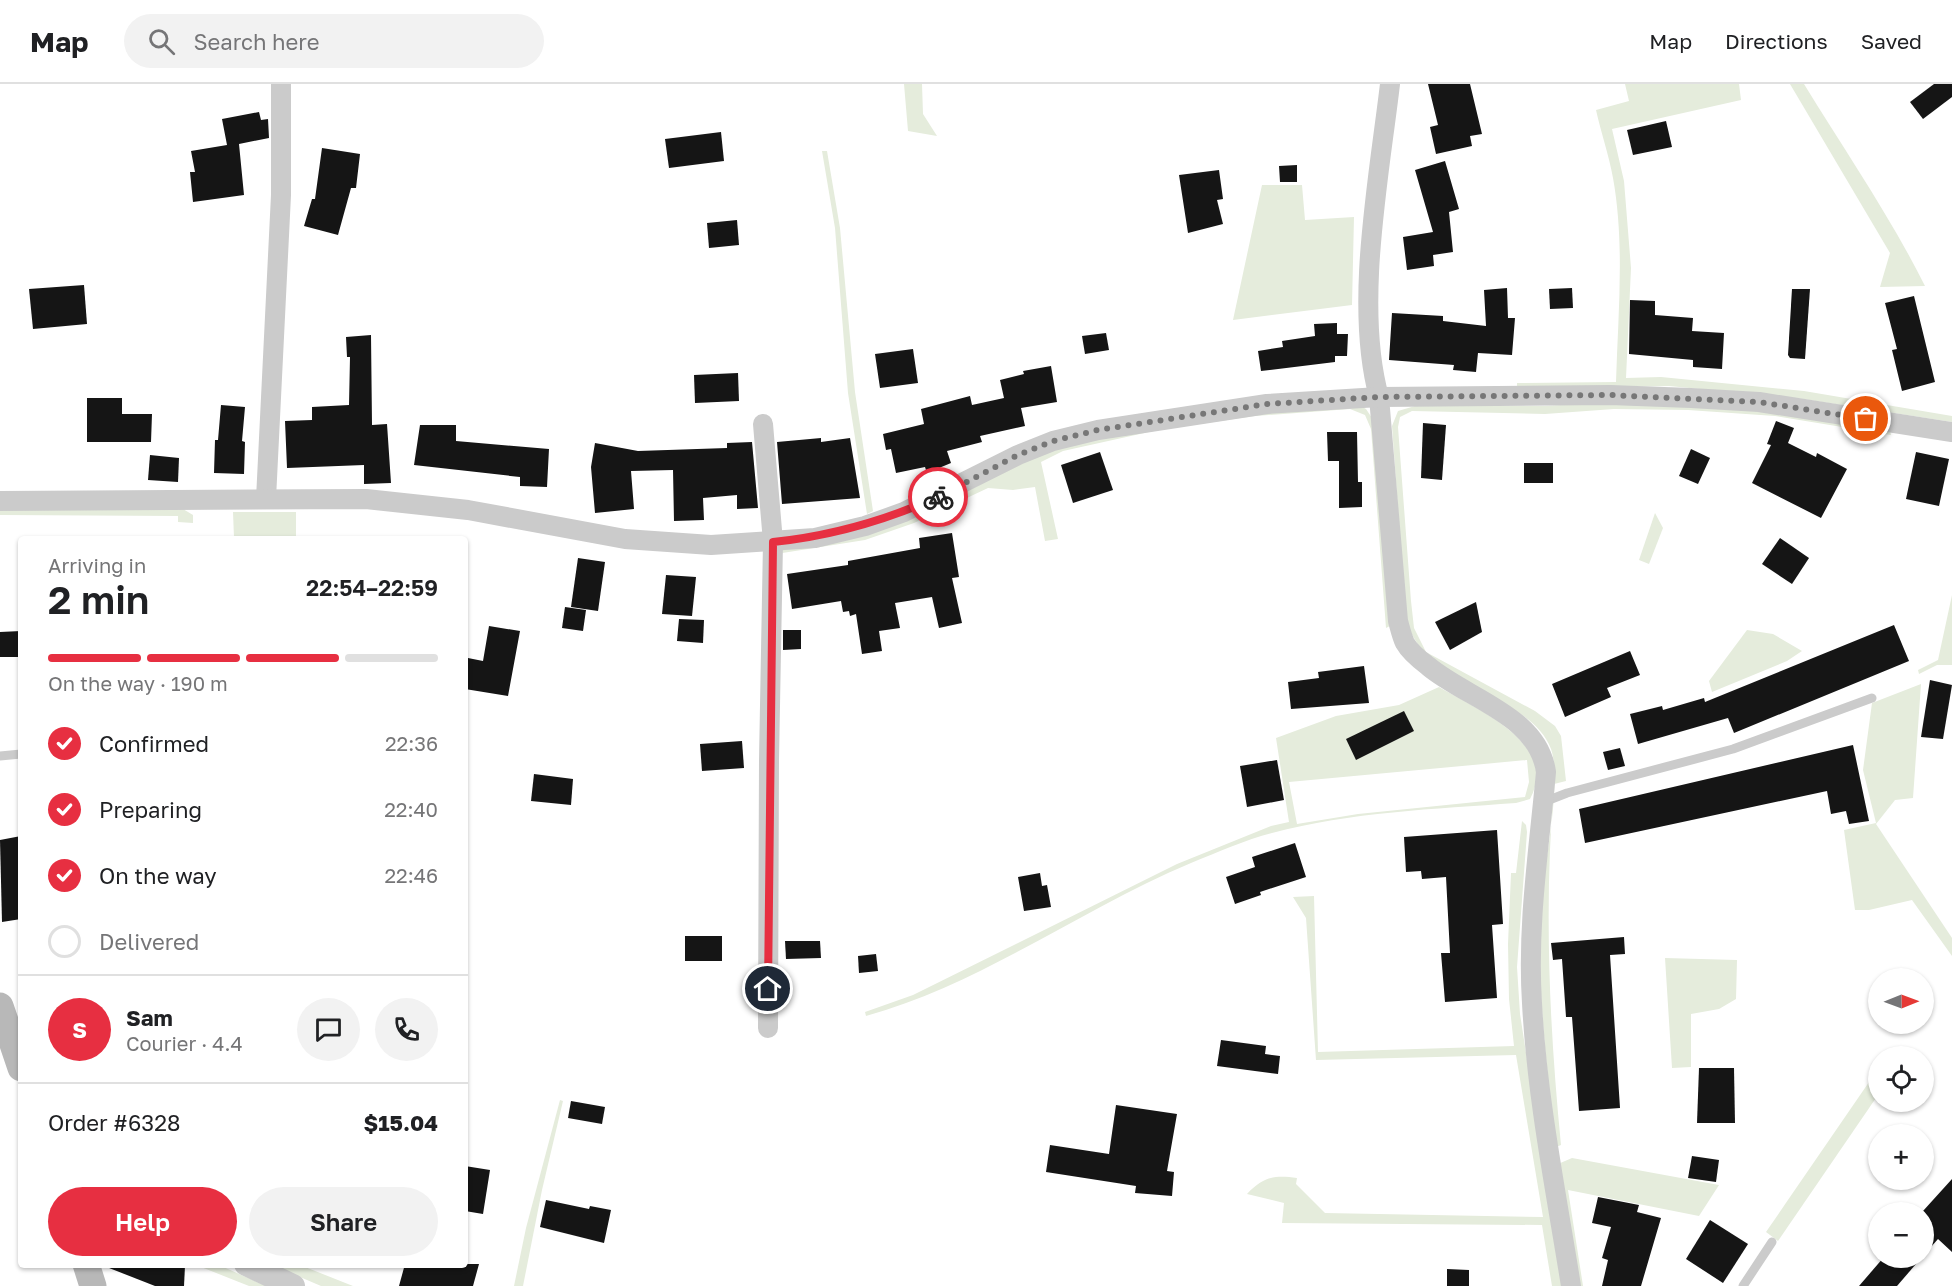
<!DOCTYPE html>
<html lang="en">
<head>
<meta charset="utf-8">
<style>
  :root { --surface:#fff; --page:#f2f2f2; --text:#202124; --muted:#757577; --line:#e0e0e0; --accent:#e72f41 }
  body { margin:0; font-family:"Golos Text",sans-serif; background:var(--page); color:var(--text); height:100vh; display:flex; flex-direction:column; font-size:22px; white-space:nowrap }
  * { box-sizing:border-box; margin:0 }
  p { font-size:20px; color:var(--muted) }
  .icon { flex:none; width:33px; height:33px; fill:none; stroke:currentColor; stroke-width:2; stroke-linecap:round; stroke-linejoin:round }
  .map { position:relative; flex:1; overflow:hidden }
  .side { position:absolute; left:18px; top:452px; width:450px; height:732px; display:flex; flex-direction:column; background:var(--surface); border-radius:6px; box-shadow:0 2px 4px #0004 }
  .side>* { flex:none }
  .needle { width:39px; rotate:89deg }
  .tools { position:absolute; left:1868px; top:884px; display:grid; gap:12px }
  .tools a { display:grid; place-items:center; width:66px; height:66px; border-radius:50%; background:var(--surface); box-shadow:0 2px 4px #0004; font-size:30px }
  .pin { position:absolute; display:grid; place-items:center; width:51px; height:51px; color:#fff; margin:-26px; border:3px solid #fff; border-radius:50%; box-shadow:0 2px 6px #0007 }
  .courier { position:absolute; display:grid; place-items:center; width:60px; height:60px; margin:-30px; border:4px solid #e72f41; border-radius:50%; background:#fff; color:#222; box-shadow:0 2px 8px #0007 }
  .summary em { font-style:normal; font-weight:600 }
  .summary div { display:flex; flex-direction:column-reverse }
  .summary { display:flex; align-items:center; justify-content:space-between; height:102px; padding:0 30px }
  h1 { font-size:39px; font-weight:600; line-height:45px }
  .bar { display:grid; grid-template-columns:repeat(4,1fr); gap:9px 6px; align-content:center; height:72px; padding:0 30px }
  .bar i { height:8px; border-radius:4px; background:var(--line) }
  .bar .on { background:var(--accent) }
  .bar p { grid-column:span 4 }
  .line { display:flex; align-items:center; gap:15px; padding:0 30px; border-top:2px solid var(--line) }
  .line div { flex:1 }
  .round { display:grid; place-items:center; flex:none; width:63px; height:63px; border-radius:32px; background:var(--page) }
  ol { padding:0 30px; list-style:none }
  li { display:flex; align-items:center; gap:18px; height:66px }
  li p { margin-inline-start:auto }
  li .icon { padding:6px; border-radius:50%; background:var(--accent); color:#fff; stroke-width:4 }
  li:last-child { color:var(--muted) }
  li i { width:33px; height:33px; border:3px solid var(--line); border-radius:50% }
  .action { display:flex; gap:12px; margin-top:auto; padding:12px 30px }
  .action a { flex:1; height:69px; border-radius:36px; background:var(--accent); color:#fff; font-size:24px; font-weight:600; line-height:69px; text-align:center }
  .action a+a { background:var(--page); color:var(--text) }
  header { display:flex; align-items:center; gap:36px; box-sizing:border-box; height:84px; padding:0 30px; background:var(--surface); border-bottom:2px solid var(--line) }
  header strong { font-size:28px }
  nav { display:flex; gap:33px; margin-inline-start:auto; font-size:21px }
  .search { width:420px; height:54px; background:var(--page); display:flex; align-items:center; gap:15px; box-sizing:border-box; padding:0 21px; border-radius:33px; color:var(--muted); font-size:22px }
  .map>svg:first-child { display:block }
</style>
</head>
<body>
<header>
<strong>Map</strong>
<div class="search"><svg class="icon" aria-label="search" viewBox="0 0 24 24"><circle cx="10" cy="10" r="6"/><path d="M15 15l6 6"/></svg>Search here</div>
<nav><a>Map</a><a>Directions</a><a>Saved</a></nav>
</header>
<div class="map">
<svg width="1952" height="1202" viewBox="0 0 1952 1202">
  <rect width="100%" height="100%" fill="#fff"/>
  <g fill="#e5ecdc" fill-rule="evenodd">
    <path d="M904,0H922L923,30L937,52L908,47Z"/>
    <path d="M1625,0H1739L1741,16L1612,45L1624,97L1631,184L1626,294L1661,293L1804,307L1952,332V338L1803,315L1669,302L1517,305V299L1616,298C1618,231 1625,160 1613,94C1609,71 1601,49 1596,26L1629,17Z"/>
    <path d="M1790,0H1804C1845,67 1890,132 1925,202L1880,203L1890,169Z"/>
    <path d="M822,67H827L840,144L855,308L873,427L867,430L848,309L835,144Z"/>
    <path d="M1262,101H1302L1305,136L1354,133L1352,221L1233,236Z"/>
    <path d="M1613,318L1777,327L1890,346L1891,351L1775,332L1688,326L1614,325L1545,330L1412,327L1400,333L1398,343L1411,517L1414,544L1426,568L1535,627L1555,642L1561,652L1566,697L1554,700C1544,822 1549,939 1561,1061L1556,1063C1549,1004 1542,946 1540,887C1540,869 1538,850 1539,832C1542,792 1563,699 1551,665C1530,609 1428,607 1406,536L1392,342L1398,327L1415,322H1544Z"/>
    <path d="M1359,321L1366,325L1374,337L1390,542L1386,544L1371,345L1365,331L1350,325L1255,332L1158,346L1063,367L1041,378L1058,455L1045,457L1035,403L1013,406L988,404L914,439L865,456L776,470L779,463L1050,367C1151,338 1254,330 1359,321Z"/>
    <path d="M0,425H183L193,431V439L178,438V432L0,431Z"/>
    <path d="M233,428H296V454H234Z"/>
    <path d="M1655,429L1663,444L1649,480L1639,476Z"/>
    <path d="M1952,511V581H1937L1919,590L1918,586L1938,576Z"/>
    <path d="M1747,546L1773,550L1802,567L1787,577L1712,608L1709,597Z"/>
    <path d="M1921,600L1913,714L1895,716L1876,740L1952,854V872L1912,816L1869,826H1855L1844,746L1876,739L1863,686L1872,619Z"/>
    <path d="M1439,603C1476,625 1560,659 1530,715L1516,719C1434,725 1351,728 1272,749C1245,756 1218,768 1191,779C1081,825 982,900 866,932L865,928L913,911L1177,780L1271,742L1289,738L1276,654L1336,632L1399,621ZM1527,676L1529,698L1525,713L1358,730L1297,740L1289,698Z"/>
    <path d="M1522,737L1526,741L1527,748L1517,883L1520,930L1562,1202H1552L1542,1141L1282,1139L1284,1119L1247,1110C1263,1093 1274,1091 1297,1094L1296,1100L1325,1129L1543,1133L1516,971L1316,976L1306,834L1293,813L1314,812L1318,968L1514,962L1509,915L1508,860L1511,789H1516Z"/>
    <path d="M1665,874L1737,876L1736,915L1719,925L1691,930V983L1672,984Z"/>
    <path d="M1878,985V1011L1778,1157L1766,1148Z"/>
    <path d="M560,1016L563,1017L542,1106L523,1202H514L526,1144Z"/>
    <path d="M1572,1074L1719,1101L1699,1132L1568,1106L1583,1202H1578L1558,1080Z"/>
    <path d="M196,1181H219L266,1202H249Z"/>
    <path d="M272,1181H300L353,1202H321Z"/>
  </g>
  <g fill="#151515">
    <path d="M1428,0H1470L1482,50L1470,52L1472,62L1436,70L1430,43L1438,41Z"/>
    <path d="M1934,0H1952V13L1923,35L1910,18Z"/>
    <path d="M259,28L261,36L268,35L269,54L239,60L244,111L193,118L190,88H195L191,67L227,61L222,35Z"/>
    <path d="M1666,37L1672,63L1633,71L1627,46Z"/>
    <path d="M721,48L724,77L669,84L665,55Z"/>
    <path d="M322,64L360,70L356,104H351L338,151L304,142L312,115H315Z"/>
    <path d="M1445,77L1459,125L1449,128L1453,168L1433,171L1434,182L1407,186L1403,153L1433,148L1415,86Z"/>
    <path d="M1297,81V98H1280L1279,82Z"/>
    <path d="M1219,86L1223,115L1217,116L1223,140L1188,149L1179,91Z"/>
    <path d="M737,136L739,161L709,164L707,139Z"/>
    <path d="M84,201L87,240L33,245L29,205Z"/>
    <path d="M1507,204L1508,234H1515L1512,271L1478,269L1476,288L1453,286L1454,281L1389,276L1392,229L1443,232V237L1486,242L1484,206Z"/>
    <path d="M1572,204L1573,224L1550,225L1549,205Z"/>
    <path d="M1792,205H1810L1805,275L1790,274L1788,271Z"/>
    <path d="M1914,212L1935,298L1902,307L1892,266L1897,265L1885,219Z"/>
    <path d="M1630,216L1655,217V231L1693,234L1692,247L1724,249L1722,285L1693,283V276L1629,270Z"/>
    <path d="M1337,239V250H1348L1347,272H1335V278L1261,287L1258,267L1283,263L1282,257L1315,252L1314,240Z"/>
    <path d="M1106,249L1109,266L1085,270L1082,252Z"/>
    <path d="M371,251L372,341L387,340L391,399L364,400V381L287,384L285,337L312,336V323L349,321L350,273H347L346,253Z"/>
    <path d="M913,265L918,299L880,304L875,270Z"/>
    <path d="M1051,282L1057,318L1021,324L1025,342L980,352L982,358L947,367L951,379L927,389L925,383L896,389L891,365L886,366L883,350L924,340L921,325L970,312L972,321L1004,314L1000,296L1024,290L1023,287Z"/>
    <path d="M738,289L739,317L695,319L694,291Z"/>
    <path d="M87,314H122V330H152L151,358H87Z"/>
    <path d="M221,321L245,323L242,357L245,358L244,390L214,389L215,356H218Z"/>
    <path d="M1776,337L1794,344L1788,359L1816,373L1817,369L1847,385L1821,434L1752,399L1771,361L1767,360Z"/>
    <path d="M1423,339L1446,341L1442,396L1421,394Z"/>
    <path d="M420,341H456V357L549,365L547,403L520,402V393L414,381Z"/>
    <path d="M1327,348H1357L1358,398H1362V423L1339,424V377H1328Z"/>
    <path d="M821,354V358L850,354L860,414L782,420L777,358Z"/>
    <path d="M752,358L758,424L737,425V411L703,414L704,436L674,437L673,386L631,387L634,425L595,429L591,383L595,359L638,367L727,364V359Z"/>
    <path d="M1691,365L1710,374L1698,400L1679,392Z"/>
    <path d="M1100,368L1113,406L1073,419L1061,381Z"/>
    <path d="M1916,368L1949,375L1939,422L1906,415Z"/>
    <path d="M150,371L179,374L178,398L148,396Z"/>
    <rect x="1524" y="379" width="29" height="20"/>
    <path d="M952,449L959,493L952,494L962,539L939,544L932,513L895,519L900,544L879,547L882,567L862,570L856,530L850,532L849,527L843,528L841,517L792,525L787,490L848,481V477L920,464L919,454Z"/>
    <path d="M1780,454L1809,474L1792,500L1762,480Z"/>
    <path d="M578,474L605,478L598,527L571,523Z"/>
    <path d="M666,491L696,493L692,532L662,530Z"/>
    <path d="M1476,518L1482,548L1450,566L1435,538Z"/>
    <path d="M565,523L586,526L583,547L562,544Z"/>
    <path d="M679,535L704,536L703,559L677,557Z"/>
    <path d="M1894,541L1909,577L1734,649L1728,634L1638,660L1630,630L1662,622L1663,626L1704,614L1705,618Z"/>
    <path d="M489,542L520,547L508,612L465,605L468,574L483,577Z"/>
    <path d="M783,546H801V565L783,566Z"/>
    <path d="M21,547V573H0V548Z"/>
    <path d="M1630,567L1640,591L1607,604L1611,613L1565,633L1552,600Z"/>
    <path d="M1364,582L1369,619L1291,625L1288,598L1319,594L1318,588Z"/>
    <path d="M1930,596L1952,601L1943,655L1921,653Z"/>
    <path d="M1404,627L1414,647L1356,676L1346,655Z"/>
    <path d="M742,657L744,684L702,687L700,660Z"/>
    <path d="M1853,661L1869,737L1849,740L1846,727L1831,730L1827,707L1585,759L1579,725Z"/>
    <path d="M1620,664L1625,682L1608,686L1603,668Z"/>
    <path d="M1277,676L1284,716L1247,723L1240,682Z"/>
    <path d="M534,690L573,695L571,721L531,717Z"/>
    <path d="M1497,746L1503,840L1492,841L1497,914L1445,918L1441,869H1450L1446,793L1422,795L1421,787L1406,788L1404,753Z"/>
    <path d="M21,752V835L2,838L0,756Z"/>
    <path d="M1295,759L1306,793L1260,808L1261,811L1235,820L1226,793L1255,783L1252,773Z"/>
    <path d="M1040,789L1042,802L1047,801L1051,823L1024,827L1018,793Z"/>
    <rect x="685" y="852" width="37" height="25"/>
    <path d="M1624,853L1625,870L1610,871L1620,1024L1579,1027L1572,933H1566L1562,875L1553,876L1551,859Z"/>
    <path d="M785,857H820L821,874L786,875Z"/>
    <path d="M876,870L878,887L859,889L858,872Z"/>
    <path d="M1221,956L1266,962L1265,970L1280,972L1278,990L1217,982Z"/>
    <path d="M1699,984H1734L1735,1039H1697Z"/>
    <path d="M571,1017L605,1023L602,1040L568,1034Z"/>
    <path d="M1116,1021L1177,1030L1167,1087L1174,1088L1172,1112L1135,1109L1136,1102L1046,1088L1050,1061L1109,1070Z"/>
    <path d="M1692,1072L1719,1076L1716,1098L1688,1094Z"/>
    <path d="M465,1082L490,1086L483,1130L465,1127Z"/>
    <path d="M1952,1095V1168L1938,1155L1923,1172V1127Z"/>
    <path d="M1598,1113L1639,1121L1637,1128L1661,1134L1641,1202H1602L1608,1176L1602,1174L1611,1143L1592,1139Z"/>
    <path d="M546,1116L589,1125L590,1122L611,1126L604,1159L540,1143Z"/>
    <path d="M1710,1136L1748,1160L1723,1199L1686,1175Z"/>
    <path d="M1884,1173H1922L1897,1202H1859Z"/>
    <path d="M130,1180L185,1182L184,1202H155L104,1182Z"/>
    <path d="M405,1180H479L473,1202H399Z"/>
    <path d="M1447,1185L1469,1186V1202H1447Z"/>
  </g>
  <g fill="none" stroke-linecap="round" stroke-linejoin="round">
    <g stroke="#cbcbcb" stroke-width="9">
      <path d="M0,672L21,670"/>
      <path d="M1544,718L1567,709L1733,665L1872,614"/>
      <path d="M1743,1202L1772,1158"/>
    </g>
    <g stroke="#cbcbcb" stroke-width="20">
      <path d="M1390,0C1379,94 1354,222 1379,313L1398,537C1400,544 1402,553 1405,559C1410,568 1420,576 1428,582C1467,615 1538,631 1546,688C1539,765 1527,841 1532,919C1537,1014 1556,1108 1571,1202"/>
      <path d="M763,340L773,458L769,676L768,944"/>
      <path d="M266,415L281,111V0"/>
      <path d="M0,417L366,415L468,426L625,455L711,461L815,454L865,442L904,428L1018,371L1053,357L1098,346L1267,320L1379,313L1610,311L1691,314L1759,318L1952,348"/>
    </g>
    <path stroke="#cbcbcb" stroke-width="24" d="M246,1180L293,1202"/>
    <g stroke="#b8b8b8" stroke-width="27">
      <path d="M0,922L21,984"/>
      <path d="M86,1180L93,1202"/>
    </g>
  </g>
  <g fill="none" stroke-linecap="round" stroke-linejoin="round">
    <path stroke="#777" stroke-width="6" stroke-dasharray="0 10.8" d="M938,413L1018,371L1053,357L1098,346L1267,320L1379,313L1610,311L1759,318L1866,335"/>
    <path stroke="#e72f41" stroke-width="8" d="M768,905L773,458C832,452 884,437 938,413"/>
  </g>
</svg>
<div class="tools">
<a><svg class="needle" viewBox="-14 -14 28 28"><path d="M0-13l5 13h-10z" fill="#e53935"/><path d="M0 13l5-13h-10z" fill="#757577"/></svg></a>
<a><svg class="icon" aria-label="locate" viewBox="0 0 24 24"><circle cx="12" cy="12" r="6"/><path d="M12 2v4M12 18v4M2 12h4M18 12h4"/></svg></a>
<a>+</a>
<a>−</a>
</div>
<div class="pin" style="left:1866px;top:335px;background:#ea580c"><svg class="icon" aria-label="bag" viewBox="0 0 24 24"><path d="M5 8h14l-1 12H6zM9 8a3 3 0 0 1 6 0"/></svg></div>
<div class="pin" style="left:768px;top:905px;background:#1f2937"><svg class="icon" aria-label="home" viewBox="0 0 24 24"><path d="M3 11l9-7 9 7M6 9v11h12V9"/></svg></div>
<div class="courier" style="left:938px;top:413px"><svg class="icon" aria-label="bike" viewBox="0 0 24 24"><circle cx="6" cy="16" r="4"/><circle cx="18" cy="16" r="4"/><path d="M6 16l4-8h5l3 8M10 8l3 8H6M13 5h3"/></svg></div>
<section class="side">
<div class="summary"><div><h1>2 min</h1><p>Arriving in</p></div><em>22:54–22:59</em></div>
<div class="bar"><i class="on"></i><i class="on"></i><i class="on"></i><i></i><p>On the way · 190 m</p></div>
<ol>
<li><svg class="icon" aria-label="check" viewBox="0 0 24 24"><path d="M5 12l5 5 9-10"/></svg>Confirmed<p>22:36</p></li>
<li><svg class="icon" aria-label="check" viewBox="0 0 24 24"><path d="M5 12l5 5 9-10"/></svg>Preparing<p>22:40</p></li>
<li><svg class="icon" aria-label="check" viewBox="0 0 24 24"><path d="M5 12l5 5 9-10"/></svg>On the way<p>22:46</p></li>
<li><i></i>Delivered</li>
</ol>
<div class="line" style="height:108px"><b class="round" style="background:var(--accent);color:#fff">S</b><div><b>Sam</b><p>Courier · 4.4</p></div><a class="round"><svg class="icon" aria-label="chat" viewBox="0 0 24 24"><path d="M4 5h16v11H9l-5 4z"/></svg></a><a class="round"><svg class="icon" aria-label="phone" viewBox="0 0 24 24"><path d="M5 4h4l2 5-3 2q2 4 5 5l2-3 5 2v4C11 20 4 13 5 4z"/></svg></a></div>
<div class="line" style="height:78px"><div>Order #6328</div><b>$15.04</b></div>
<div class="action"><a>Help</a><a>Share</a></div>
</section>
</div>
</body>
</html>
